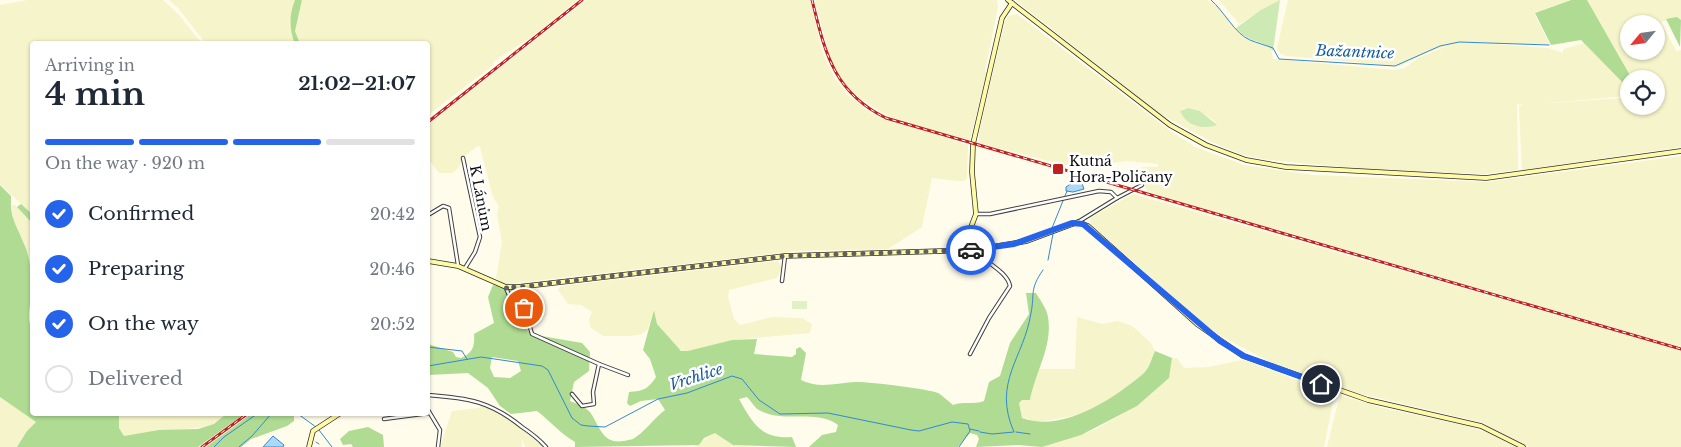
<!DOCTYPE html>
<html lang="en">
<head>
<meta charset="utf-8">
<style>
  :root { --surface:#fff; --page:#f2f2f3; --text:#1f2937; --muted:#747a83; --line:#e0e1e3; --accent:#2563eb }
  body { margin:0; font-family:"Libre Baskerville",serif; background:var(--page); color:var(--text); height:100vh; display:flex; flex-direction:column; font-size:19px; white-space:nowrap }
  * { box-sizing:border-box; margin:0 }
  p { font-size:16px; color:var(--muted) }
  .icon { flex:none; width:28px; height:28px; fill:none; stroke:currentColor; stroke-width:2; stroke-linecap:round; stroke-linejoin:round }
  .map { position:relative; flex:1; overflow:hidden }
  .drawer { position:absolute; left:30px; top:41px; width:400px; height:375px; display:flex; flex-direction:column; background:var(--surface); border-radius:5px; box-shadow:0 1px 4px #0004 }
  .drawer>* { flex:none }
  .needle { width:32px; rotate:241deg }
  .fabs { position:absolute; left:1620px; top:15px; display:grid; gap:10px }
  .fabs a { display:grid; place-items:center; width:45px; height:45px; border-radius:50%; background:var(--surface); box-shadow:0 1px 4px #0004; font-size:25px }
  .pin { position:absolute; display:grid; place-items:center; width:42px; height:42px; color:#fff; margin:-21px; border:2px solid #fff; border-radius:50%; box-shadow:0 1px 5px #0007 }
  .courier { position:absolute; display:grid; place-items:center; width:50px; height:50px; margin:-25px; border:4px solid #2563eb; border-radius:50%; background:#fff; color:#222; box-shadow:0 1px 6px #0007 }
  .summary em { font-style:normal; font-weight:700 }
  .summary div { display:flex; flex-direction:column-reverse }
  .summary { display:flex; align-items:center; justify-content:space-between; height:85px; padding:0 15px }
  h1 { font-size:32px; font-weight:700; line-height:38px }
  .bar { display:grid; grid-template-columns:repeat(4,1fr); gap:8px 5px; align-content:center; height:60px; padding:0 15px }
  .bar i { height:6px; border-radius:4px; background:var(--line) }
  .bar .on { background:var(--accent) }
  .bar p { grid-column:span 4 }
  ol { padding:0 15px; list-style:none }
  li { display:flex; align-items:center; gap:15px; height:55px }
  li p { margin-inline-start:auto }
  li .icon { padding:5px; border-radius:50%; background:var(--accent); color:#fff; stroke-width:4 }
  li:last-child { color:var(--muted) }
  li i { width:28px; height:28px; border:2px solid var(--line); border-radius:50% }
  .map>svg:first-child { display:block }
</style>
</head>
<body>
<div class="map">
<svg width="1681" height="447" viewBox="0 0 1681 447">
  <rect width="100%" height="100%" fill="#fffceb"/>
  <g fill="#f5f4ca" fill-rule="evenodd">
    <path d="M28,0H163L180,16L202,44H32V214L0,184V5Z"/>
    <path d="M169,0H295L290,22L295,44H206L178,8Z"/>
    <path d="M302,0H578L530,38L494,61L492,66L428,115V44H300L295,31Z"/>
    <path d="M587,0H810L823,54L835,79L848,95L869,112L883,119L968,145L967,178L964,181H956L932,178L922,227L888,249L797,251L508,284L502,283L496,278L502,242L497,215L499,206L493,197L480,147L478,146L463,157L459,167L453,173H439L428,159V125Z"/>
    <path d="M815,0H997L998,7L985,71L987,72L970,139H965L904,122L884,114L857,96L841,79L831,60Z"/>
    <path d="M1015,0H1208L1219,8L1243,37L1271,48L1273,59L1395,70L1405,68L1418,58L1452,44L1431,51L1400,66L1286,56L1281,54L1277,48L1288,0H1569L1534,13L1550,45L1464,42L1548,48L1563,53V49L1584,43L1629,89V106H1641L1644,111L1648,106H1656V79H1632L1587,0H1681V20L1677,17L1661,22L1676,51L1681,50V147L1522,170L1519,106L1524,105L1517,104L1518,170H1516L1485,174L1365,169L1269,160L1242,155L1212,142L1160,114ZM1629,24H1656V51H1629ZM1622,96L1623,98L1536,104L1617,97ZM1187,108L1200,111L1217,123L1182,109Z"/>
    <path d="M1219,0H1280L1239,24Z"/>
    <path d="M1017,14L1173,133L1195,147L1244,165L1313,175L1487,182L1681,156V347L1158,195L1147,191L1140,172L1142,167H1158V164L1127,161L1076,168L979,143V133L1005,20L1008,16Z"/>
    <path d="M1133,194L1681,351V447H1529L1480,422L1353,392L1276,365L1213,332L1091,225L1090,218Z"/>
    <path d="M12,205H15L32,223V275L27,251L13,219Z"/>
    <path d="M778,261L782,268L777,278L729,290L728,297L734,319L740,325L772,317L802,318L812,324L810,333L732,340L685,352L676,347L657,324L654,309L648,329L642,334L630,336H603L590,327L589,319L592,312L581,305L568,304L558,290L561,286L569,285Z"/>
    <path d="M1077,317L1102,324L1118,321L1132,326L1149,341L1155,351L1152,359L1144,374L1131,385L1090,411L1074,416L1038,422L1022,418L1019,403L1022,400H1030L1033,383L1039,369H1075Z"/>
    <path d="M1172,358H1177L1184,368L1209,367L1242,360L1250,362L1296,380H1300L1329,389L1334,397L1324,447H1042L1094,430L1137,406L1169,378Z"/>
    <path d="M1340,395L1383,408L1468,426L1492,434L1516,447H1327Z"/>
    <path d="M0,397L36,422L27,431L17,447H0Z"/>
    <path d="M482,404L507,417L544,447H525L522,439V447H440L452,411L479,408Z"/>
    <path d="M119,414H226L214,424L204,427L124,436L119,428Z"/>
    <path d="M715,433L733,445L755,447H697L694,445L673,447L697,444Z"/>
  </g>
  <g fill="#cdeab4">
    <path d="M1280,0L1273,51C1263,39 1249,44 1236,28L1261,10Z"/>
    <path d="M1188,108L1200,111L1217,125C1202,130 1187,126 1180,111Z"/>
  </g>
  <g fill="#afdb93" fill-rule="evenodd">
    <path d="M295,0H302L295,31L300,44H295C289,29 289,15 295,0Z"/>
    <path d="M1571,0H1587L1632,79H1629V89L1581,40L1551,45L1535,13Z"/>
    <path d="M1677,17L1681,20L1680,47L1666,19Z"/>
    <path d="M0,185L11,196C10,220 16,223 24,244C29,254 30,266 32,277C35,295 24,314 32,330V414H119V428L124,436L159,430L198,429L214,424L226,414H244L198,447H17L27,431L36,422L0,397Z"/>
    <path d="M21,204L32,214V223L17,207Z"/>
    <path d="M493,285C506,288 523,288 528,302C523,313 523,323 530,334L582,343L590,352L589,371L574,382L570,401C578,404 588,408 592,415C603,434 605,447 633,439C645,432 654,418 665,410L658,399L641,401L630,406L627,403L629,392C644,391 648,389 656,377L650,359L643,350L654,310L657,324L681,351H688L732,340L757,339L754,354L792,357L796,354V349L800,347L806,353L801,380C818,389 837,383 854,382C865,381 930,389 938,393C943,396 948,401 953,405C964,401 973,405 984,401L989,382L1000,376L1010,343L1029,314L1026,293H1036C1040,300 1047,309 1048,317C1053,346 1035,373 1030,400H1022L1019,403L1022,418C1063,433 1113,399 1143,374C1149,369 1152,358 1155,351L1172,358L1169,378L1137,406L1081,435L1042,447L1018,445L976,447L979,439L977,435L970,433L958,447H809L822,435L836,432L838,425C817,409 784,423 761,411C755,409 752,402 747,397L739,399C753,424 761,439 792,437L796,447L733,445L715,433L704,438L699,445L575,447V442C560,433 551,422 537,411L511,414L500,406L488,388L468,373L428,375V344L453,352L456,357L461,358C473,353 475,346 474,334L494,323L488,297ZM492,357L518,361L521,371L510,378L494,377L490,368Z"/>
    <path d="M251,414H294V421L287,426L251,439L241,447H206Z"/>
    <path d="M368,427L383,435L384,447H353L351,444L343,445L340,439L349,431Z"/>
  </g>
  <rect fill="#e0f1c6" x="792" y="301" width="15" height="8"/>
  <g fill="#aed8f8" stroke="#3389d1">
    <path d="M1075,181H1081L1084,189L1073,192L1066,191V187Z"/>
    <path d="M273,436L284,445L283,447H263Z"/>
  </g>
  <g fill="none" stroke-linecap="round" stroke-linejoin="round">
    <g stroke="#3389d1" stroke-width="1">
      <path d="M1211,0C1224,11 1235,34 1250,40C1257,43 1265,45 1273,48L1279,59L1395,66L1440,46L1459,42L1549,45"/>
      <path d="M1052,228L1067,191"/>
      <path d="M1048,260L1053,234"/>
      <path d="M428,347L462,351L467,359"/>
      <path d="M428,366L481,357L542,366L548,370L572,418L581,425L588,426L605,427L658,399L687,393L732,376L742,379L759,400L780,414L828,413L911,430L919,431L952,422L968,424L970,431L959,447"/>
      <path d="M298,414L316,427"/>
      <path d="M970,429L979,431"/>
      <path d="M319,430L332,447"/>
      <path d="M980,432L992,434L1014,432C992,382 1024,358 1031,313C1035,293 1029,290 1043,270"/>
      <path d="M1016,432L1030,434"/>
      <path d="M316,442L319,444"/>
      <path d="M214,447L224,437L257,414"/>
      <path d="M239,447L252,436L271,414"/>
    </g>
    <defs>
      <g id="street">
        <path d="M463,158L480,237L475,252L465,268"/>
        <path d="M1117,198L1142,185"/>
        <path d="M976,214H990L1099,191L1111,192L1117,198L1078,222"/>
        <path d="M428,215L443,206L449,208L458,265"/>
        <path d="M782,281L785,256"/>
        <path d="M506,288L509,295L525,311L532,334L599,364L593,392L594,404L582,406L572,394"/>
        <path d="M970,354L989,318L1010,286C1007,271 984,262 974,250"/>
        <path d="M599,364L628,375"/>
        <path d="M428,395C468,398 490,401 522,427C531,433 539,439 546,447"/>
        <path d="M428,410L440,430L438,447"/>
        <path d="M384,419L429,413"/>
      </g>
      <g id="secondary">
        <path d="M1008,0L1170,125L1206,145L1246,160L1286,167L1486,178L1681,151"/>
        <path d="M967,250L968,235L976,214L972,172L973,144L1002,18L1012,3"/>
        <path d="M428,261L458,266L506,287H518L785,256L974,250L1027,241L1078,222L1088,226L1197,324L1243,356L1368,400L1481,426L1523,447"/>
        <path d="M309,447L313,431L339,414"/>
      </g>
    </defs>
    <use href="#street" stroke="#3f3f3f" stroke-width="4.5"/>
    <use href="#secondary" stroke="#2e2e2e" stroke-width="5.5"/>
    <use href="#street" stroke="#fff" stroke-width="2.5"/>
    <use href="#secondary" stroke="#fffaa6" stroke-width="4"/>
    <defs>
      <g id="rail">
        <path d="M812,0C825,52 833,92 886,118L1681,349"/>
        <path d="M428,122L582,0"/>
        <path d="M202,447L247,414"/>
      </g>
    </defs>
    <use href="#rail" stroke="#bf2120" stroke-width="3"/>
    <use href="#rail" stroke="#fff" stroke-width="1" stroke-dasharray="4" stroke-linecap="butt"/>
  </g>
  <g fill="none" stroke-linecap="round" stroke-linejoin="round">
    <path stroke="#61605a" stroke-width="5" stroke-dasharray="0 9" d="M524,308L511,297L506,287H518L785,256L971,250"/>
    <path stroke="#2563eb" stroke-width="6" d="M971,250L1014,244L1072,223L1083,224L1220,341L1244,356L1321,384"/>
  </g>
  <rect fill="#bf2120" stroke="#fff" stroke-width="2" x="1052" y="163" width="12" height="12" rx="2.5"/>
  <g text-anchor="middle" stroke-width="5" stroke-linejoin="round" paint-order="stroke">
    <g font-size="14" fill="#0c0c0c" stroke="#fff" text-anchor="start">
      <text x="1069" y="166">Kutná<tspan x="1069" dy="16">Hora-Poličany</tspan></text>
    </g>
    <g font-size="14" fill="#0c0c0c" stroke="#fff">
      <text transform="translate(481 198) rotate(79)" y="5">K Lánům</text>
    </g>
    <g font-size="15" font-style="italic" fill="#125ba0" stroke="#fff">
      <text transform="translate(1355 52) rotate(2)" y="5">Bažantnice</text>
      <text transform="translate(696 377) rotate(-18)" y="5">Vrchlice</text>
    </g>
  </g>
</svg>
<div class="fabs">
<a><svg class="needle" viewBox="-14 -14 28 28"><path d="M0-13l5 13h-10z" fill="#e53935"/><path d="M0 13l5-13h-10z" fill="#747a83"/></svg></a>
<a><svg class="icon" aria-label="locate" viewBox="0 0 24 24"><circle cx="12" cy="12" r="6"/><path d="M12 2v4M12 18v4M2 12h4M18 12h4"/></svg></a>
</div>
<div class="pin" style="left:524px;top:308px;background:#ea580c"><svg class="icon" aria-label="bag" viewBox="0 0 24 24"><path d="M5 8h14l-1 12H6zM9 8a3 3 0 0 1 6 0"/></svg></div>
<div class="pin" style="left:1321px;top:384px;background:#1f2937"><svg class="icon" aria-label="home" viewBox="0 0 24 24"><path d="M3 11l9-7 9 7M6 9v11h12V9"/></svg></div>
<div class="courier" style="left:971px;top:250px"><svg class="icon" aria-label="car" viewBox="0 0 24 24"><path d="M5 17H2v-5l4-1 3-4h7l3 4 3 1v5h-3M9 17h6M6 11h13"/><circle cx="7" cy="17" r="2"/><circle cx="17" cy="17" r="2"/></svg></div>
<section class="drawer">
<div class="summary"><div><h1>4 min</h1><p>Arriving in</p></div><em>21:02–21:07</em></div>
<div class="bar"><i class="on"></i><i class="on"></i><i class="on"></i><i></i><p>On the way · 920 m</p></div>
<ol>
<li><svg class="icon" aria-label="check" viewBox="0 0 24 24"><path d="M5 12l5 5 9-10"/></svg>Confirmed<p>20:42</p></li>
<li><svg class="icon" aria-label="check" viewBox="0 0 24 24"><path d="M5 12l5 5 9-10"/></svg>Preparing<p>20:46</p></li>
<li><svg class="icon" aria-label="check" viewBox="0 0 24 24"><path d="M5 12l5 5 9-10"/></svg>On the way<p>20:52</p></li>
<li><i></i>Delivered</li>
</ol>
</section>
</div>
</body>
</html>
